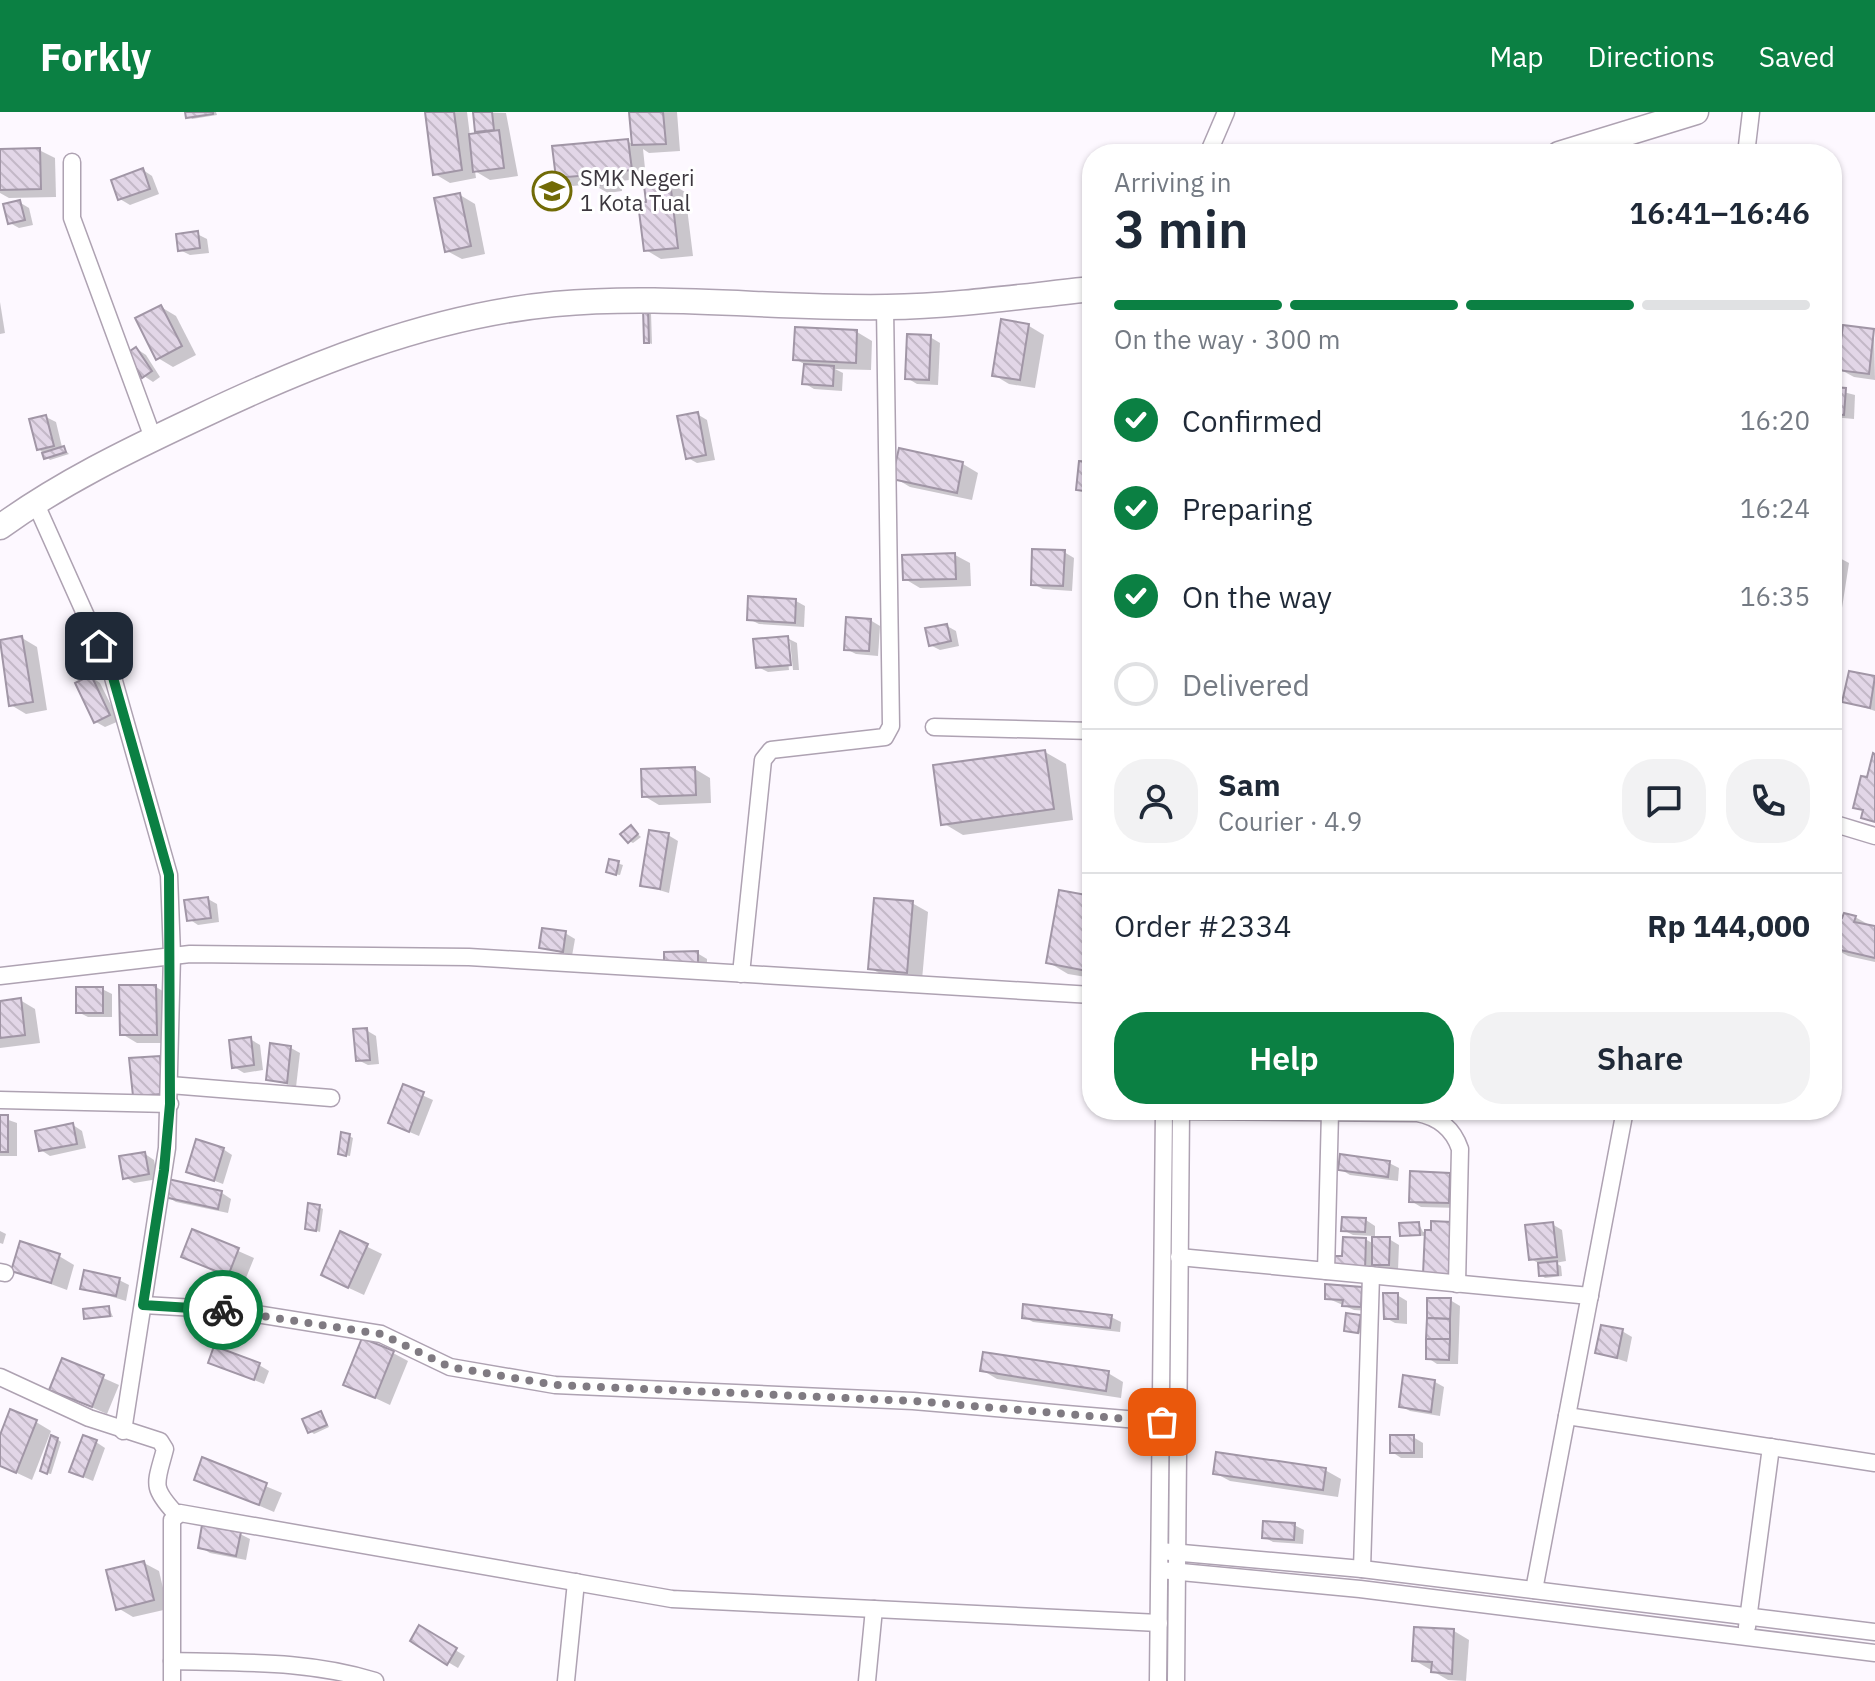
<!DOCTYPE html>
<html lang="en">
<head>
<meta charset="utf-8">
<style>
  :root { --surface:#fff; --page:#f2f2f3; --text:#1f2937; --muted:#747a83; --line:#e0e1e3; --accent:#0b8043 }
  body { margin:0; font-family:"IBM Plex Sans",sans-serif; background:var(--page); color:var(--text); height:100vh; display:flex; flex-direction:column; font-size:30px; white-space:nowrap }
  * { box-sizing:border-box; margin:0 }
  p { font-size:26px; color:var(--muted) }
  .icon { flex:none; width:44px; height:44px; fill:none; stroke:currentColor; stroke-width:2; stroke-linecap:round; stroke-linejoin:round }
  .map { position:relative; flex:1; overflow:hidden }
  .details { position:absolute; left:1082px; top:32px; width:760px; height:976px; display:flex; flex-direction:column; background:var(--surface); border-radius:32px; box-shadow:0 2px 6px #0004 }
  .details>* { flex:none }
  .pin { position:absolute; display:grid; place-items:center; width:68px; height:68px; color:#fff; margin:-34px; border-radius:16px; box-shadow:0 4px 12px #0006 }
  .courier { position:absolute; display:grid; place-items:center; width:80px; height:80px; margin:-40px; border:6px solid #0b8043; border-radius:50%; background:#fff; color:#222; box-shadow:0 2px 10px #0007 }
  .overview em { font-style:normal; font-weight:600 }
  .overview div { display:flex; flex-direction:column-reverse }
  .overview { display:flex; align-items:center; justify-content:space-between; height:136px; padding:0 32px }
  h1 { font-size:52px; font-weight:600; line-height:60px }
  .bar { display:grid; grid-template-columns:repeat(4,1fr); gap:12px 8px; align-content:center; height:96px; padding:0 32px }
  .bar i { height:10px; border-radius:6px; background:var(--line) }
  .bar .on { background:var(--accent) }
  .bar p { grid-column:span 4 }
  .line { display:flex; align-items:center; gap:20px; padding:0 32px; border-top:2px solid var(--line) }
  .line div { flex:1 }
  .round { display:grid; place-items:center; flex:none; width:84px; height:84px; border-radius:32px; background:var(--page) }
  ol { padding:0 32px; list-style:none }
  li { display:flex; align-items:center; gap:24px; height:88px }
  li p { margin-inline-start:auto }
  li .icon { padding:8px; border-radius:50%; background:var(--accent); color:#fff; stroke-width:4 }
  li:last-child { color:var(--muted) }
  li i { width:44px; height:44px; border:4px solid var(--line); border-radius:50% }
  .button { display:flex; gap:16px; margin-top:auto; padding:16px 32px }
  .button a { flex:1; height:92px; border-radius:32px; background:var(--accent); color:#fff; font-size:32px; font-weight:600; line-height:92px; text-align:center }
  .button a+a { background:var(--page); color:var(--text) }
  header { display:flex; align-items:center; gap:48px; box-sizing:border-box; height:112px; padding:0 40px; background:var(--accent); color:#fff }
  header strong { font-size:38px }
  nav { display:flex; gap:44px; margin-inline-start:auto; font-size:28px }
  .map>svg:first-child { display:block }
</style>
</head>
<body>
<header>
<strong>Forkly</strong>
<nav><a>Map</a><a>Directions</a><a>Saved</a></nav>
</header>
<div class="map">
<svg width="1875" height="1569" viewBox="0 0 1875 1569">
  <defs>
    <pattern id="building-back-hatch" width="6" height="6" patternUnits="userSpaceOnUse" patternTransform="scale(2)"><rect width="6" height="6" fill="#e2d6e7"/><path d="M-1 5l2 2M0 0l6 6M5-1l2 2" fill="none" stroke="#c3b8c7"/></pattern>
  </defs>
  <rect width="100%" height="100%" fill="#fdf8ff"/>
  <g fill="#0003">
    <path d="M187,0H216L217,3L192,7Z"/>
    <path d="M427,0H467L470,24L477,23L475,0L506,1L518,64L490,68L475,59L476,66L450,71L435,62Z"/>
    <path d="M631,0H677L680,39L649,41L643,37L646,66L621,69L622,79L608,81L592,72L573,74L558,65L627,29L634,33Z"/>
    <path d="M39,38L55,46L56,85L9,86L0,81V39Z"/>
    <path d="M143,58L152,64L159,82L130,93L120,87Z"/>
    <path d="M670,71L685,80L693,144L661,147L646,138L648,91Z"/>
    <path d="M460,83L475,92L485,142L462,147L447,139Z"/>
    <path d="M19,90L29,96L33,113L19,116L10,111Z"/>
    <path d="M197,122L207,127L209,141L190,143L180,138Z"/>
    <path d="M0,190L5,221L0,222Z"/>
    <path d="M161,195L176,204L196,243L173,255L158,246Z"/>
    <path d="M647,198L651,201L652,232L646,230Z"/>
    <path d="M1029,214L1044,223L1035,276L1009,272L994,263Z"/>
    <path d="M1874,219L1875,268L1854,265L1839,257Z"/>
    <path d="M857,220L872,229L871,258L835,257L843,261L842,279L814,277L804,271L806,253L795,247Z"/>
    <path d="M930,225L940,231L938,273L917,272L907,266Z"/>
    <path d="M137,237L146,243L160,265L153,270L144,264Z"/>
    <path d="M1832,277L1855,283L1854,307L1832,305Z"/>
    <path d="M697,302L707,308L715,348L697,351L688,346Z"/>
    <path d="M46,305L56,310L62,335L69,342L50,348L39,337Z"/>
    <path d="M901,338L963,352L978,361L972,388L910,375L895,366Z"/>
    <path d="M1064,440L1074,446L1072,479L1043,477L1033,472Z"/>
    <path d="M1832,442L1849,451L1842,496L1832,494Z"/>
    <path d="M955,443L970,451L971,474L920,476L905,467Z"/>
    <path d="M796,489L805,494L804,515L759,512L749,507Z"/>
    <path d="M870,508L880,514L878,544L856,542L846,537Z"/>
    <path d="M947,514L956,519L959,534L940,538L930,533Z"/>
    <path d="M22,526L37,535L47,598L26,602L11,593Z"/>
    <path d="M787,526L797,531L799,558H793L790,529H786L789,558L768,560L758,555Z"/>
    <path d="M1851,561L1875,566V599L1845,589Z"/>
    <path d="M91,565L100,571L119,609L105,615L96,610Z"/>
    <path d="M1045,640L1066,652L1073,708L963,723L943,711Z"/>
    <path d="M695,657L710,666L711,691L659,693L644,684Z"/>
    <path d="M631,716L641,725L633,731L629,729Z"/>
    <path d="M668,723L678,729L669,781L642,773Z"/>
    <path d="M610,749L623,753L620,763L612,762Z"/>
    <path d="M1092,786V866L1068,862L1048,850Z"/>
    <path d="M208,787L217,792L219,810L198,813L189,807Z"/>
    <path d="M912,791L928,800L922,868L886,865L870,856Z"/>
    <path d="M1855,805L1875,816V850L1848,844L1832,835Z"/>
    <path d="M565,821L575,827L572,844L541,835Z"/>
    <path d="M697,841L707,847V856L666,842Z"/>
    <path d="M156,875L171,884V931H137L122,922Z"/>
    <path d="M102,877L112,882V905H88L78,900Z"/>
    <path d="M20,888L35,897L40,931L0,936V891Z"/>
    <path d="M366,918L376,924L379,952L368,953L358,948Z"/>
    <path d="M250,927L260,933L263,958L244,961L234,955Z"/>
    <path d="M291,936L300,941L296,975L268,967Z"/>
    <path d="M404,975L433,988L419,1024L400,1016Z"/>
    <path d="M0,1005L17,1011V1044H0Z"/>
    <path d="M73,1013L82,1019L86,1036L50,1044L41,1038Z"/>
    <path d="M349,1024L353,1026L350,1044L344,1043Z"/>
    <path d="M223,1037L232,1043L223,1072L188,1059Z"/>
    <path d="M145,1042L154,1048L158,1067L134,1071L125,1065Z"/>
    <path d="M1389,1051L1399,1056L1398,1069L1350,1063L1340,1057Z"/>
    <path d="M1450,1063L1459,1068L1458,1096L1421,1095L1411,1089Z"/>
    <path d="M169,1070L222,1081L231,1087L228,1101L176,1090L166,1084Z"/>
    <path d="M319,1095L323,1097L320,1120L307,1116Z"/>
    <path d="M1366,1108L1375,1114V1127H1389L1399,1133L1398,1158H1383L1375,1153V1163L1344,1146L1365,1127L1374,1132V1124L1353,1123L1343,1118Z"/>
    <path d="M1419,1112L1423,1120H1433L1452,1112L1467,1121L1464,1171L1427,1124L1402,1123Z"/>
    <path d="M1552,1112L1562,1118L1566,1149L1555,1151L1561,1154L1562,1164L1545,1166L1541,1163L1540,1152L1531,1147Z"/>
    <path d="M0,1119L6,1122L3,1132L0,1131Z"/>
    <path d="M193,1119L254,1146L244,1171L183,1144Z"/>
    <path d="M341,1122L382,1142L364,1183L338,1171Z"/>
    <path d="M59,1144L74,1153L67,1178L13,1158Z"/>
    <path d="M119,1168L129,1173L126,1189L83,1176Z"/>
    <path d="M1362,1177L1371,1182L1370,1199L1354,1198L1327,1186Z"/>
    <path d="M1397,1183L1407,1189V1212L1395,1211L1386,1206Z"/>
    <path d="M1450,1188L1460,1194L1458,1252H1437L1428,1246Z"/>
    <path d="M109,1196L113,1205L86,1206Z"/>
    <path d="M1024,1205H1111L1121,1210L1120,1220L1033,1210Z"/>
    <path d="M1360,1205L1364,1208L1362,1222L1346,1218Z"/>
    <path d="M1622,1219L1632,1225L1627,1250L1597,1240Z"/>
    <path d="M393,1241L408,1249L390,1293L345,1272Z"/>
    <path d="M63,1248L119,1273L107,1302L51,1277Z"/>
    <path d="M210,1250L259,1253L269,1259L264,1272Z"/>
    <path d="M982,1258L1108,1261L1123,1270L1121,1286L997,1267Z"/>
    <path d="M1435,1270L1444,1275L1440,1304L1410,1299L1401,1294Z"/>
    <path d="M321,1301L329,1315L314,1322L310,1319Z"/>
    <path d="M36,1310L51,1319L32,1368L0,1353V1328Z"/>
    <path d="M1413,1325L1423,1331V1346H1401L1392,1340Z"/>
    <path d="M57,1327L61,1330L51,1362L46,1361Z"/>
    <path d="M96,1330L105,1336L93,1369L81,1364Z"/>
    <path d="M204,1348L282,1381L274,1400L196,1367Z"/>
    <path d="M1325,1358L1341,1367L1338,1385L1230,1369L1215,1361Z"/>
    <path d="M1294,1413L1304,1418L1303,1432L1273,1430L1264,1425Z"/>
    <path d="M240,1422L250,1427L246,1448L210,1441L200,1435Z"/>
    <path d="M144,1451L159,1459L168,1497L133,1505L118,1496Z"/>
    <path d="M420,1516L465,1544L458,1556L412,1529Z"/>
    <path d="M1454,1519L1469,1528L1466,1569L1448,1568L1414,1548Z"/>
  </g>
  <g fill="url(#building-back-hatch)" stroke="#a196a6" stroke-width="2">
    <path d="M185,0H213V2L186,6Z"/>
    <path d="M425,0H454L462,58L433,63Z"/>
    <path d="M473,0H492L494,18L475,20Z"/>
    <path d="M629,0H663L666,32L632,33Z"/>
    <path d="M499,18L504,56L473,60L469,22Z"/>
    <path d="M628,27L632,58L607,61L608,72L591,73L589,63L556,66L552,34Z"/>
    <path d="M40,36L41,77L0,78V37Z"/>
    <path d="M143,56L150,77L118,88L111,68Z"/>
    <path d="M670,69L678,136L644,139L638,91L646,90L644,73Z"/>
    <path d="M460,81L471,134L445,140L434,86Z"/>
    <path d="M20,88L25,108L8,112L3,92Z"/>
    <path d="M198,119L200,136L178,139L176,122Z"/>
    <path d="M161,193L182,234L156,248L135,206Z"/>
    <path d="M643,196H648L649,231H644Z"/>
    <path d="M1001,207L1029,212L1020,268L992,264Z"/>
    <path d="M1843,213L1874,217L1869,262L1837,258Z"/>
    <path d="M795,215L857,218L856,251L793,248Z"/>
    <path d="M907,222L931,223L929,268L905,267Z"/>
    <path d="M136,235L152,259L142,266L127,241Z"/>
    <path d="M804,252L834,254L833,274L802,272Z"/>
    <path d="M1832,275L1846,276L1844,303L1832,302Z"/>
    <path d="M698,300L706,343L686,347L677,304Z"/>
    <path d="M46,303L54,334L37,338L29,307Z"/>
    <path d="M64,334L66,340L44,347L42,341Z"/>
    <path d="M899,336L963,350L957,381L892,367Z"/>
    <path d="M1079,349L1092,350V380L1076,378Z"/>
    <path d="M1092,436V475H1088L1084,437Z"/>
    <path d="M1032,437L1065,438L1063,474L1031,473Z"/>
    <path d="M955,441L956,467L903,468L902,443Z"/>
    <path d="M748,484L796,487L795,511L747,508Z"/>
    <path d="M846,505L871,507L869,539L844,538Z"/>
    <path d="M947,512L951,529L929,534L925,516Z"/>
    <path d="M22,524L33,590L9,594L0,528Z"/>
    <path d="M788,524L791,553L756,556L753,527Z"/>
    <path d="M1849,559L1875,564L1870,596L1842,590Z"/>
    <path d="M91,563L110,603L94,611L75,571Z"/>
    <path d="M1045,638L1054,697L941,713L933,653Z"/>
    <path d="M1873,641L1875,642V710L1861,706L1863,698L1853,696L1861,664L1867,665Z"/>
    <path d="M695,655L696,683L642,685L641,657Z"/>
    <path d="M631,713L638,722L628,731L620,722Z"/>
    <path d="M649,718L669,721L660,777L640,774Z"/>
    <path d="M609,747L619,749L616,763L606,760Z"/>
    <path d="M1059,778L1092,784V860L1046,851Z"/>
    <path d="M208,785L211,806L187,809L184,788Z"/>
    <path d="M874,786L913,789L907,861L868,857Z"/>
    <path d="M1844,801L1856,804L1854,810L1875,814V846L1832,836L1837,805L1842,806Z"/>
    <path d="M542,816L566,819L563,840L539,836Z"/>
    <path d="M698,839V851L664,852V840Z"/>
    <path d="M119,873H156L157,923H120Z"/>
    <rect x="76" y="875" width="27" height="26"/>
    <path d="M21,886L25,923L0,926V889Z"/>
    <path d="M367,916L370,948L356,949L353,917Z"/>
    <path d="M251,925L254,953L232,956L229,928Z"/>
    <path d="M270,931L291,934L287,971L266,968Z"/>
    <path d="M160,944L163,982L133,984L129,946Z"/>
    <path d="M403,972L424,980L409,1020L388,1011Z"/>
    <rect x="0" y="1003" width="8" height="37"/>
    <path d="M73,1011L77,1032L39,1039L35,1019Z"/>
    <path d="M341,1020L350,1022L346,1044L338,1042Z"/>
    <path d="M196,1027L224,1036L214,1069L186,1060Z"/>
    <path d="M145,1040L149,1062L123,1067L119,1044Z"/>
    <path d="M1340,1042L1390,1049L1388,1065L1338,1058Z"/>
    <path d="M1410,1059L1450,1061L1449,1091L1409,1090Z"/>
    <path d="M168,1067L222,1079L218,1097L164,1085Z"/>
    <path d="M308,1091L320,1093L316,1119L305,1117Z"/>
    <path d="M1342,1105L1366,1106L1365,1120L1341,1119Z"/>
    <path d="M1431,1109L1452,1110L1450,1163L1423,1162L1425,1118H1431Z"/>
    <path d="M1419,1110L1420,1123L1400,1124L1399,1111Z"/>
    <path d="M1553,1110L1557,1145L1529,1148L1525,1113Z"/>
    <path d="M192,1117L239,1136L228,1164L181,1145Z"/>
    <path d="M340,1119L368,1132L348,1176L321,1163Z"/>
    <path d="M1343,1125L1366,1126L1365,1158H1334V1144H1342Z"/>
    <path d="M1372,1125H1390L1389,1153H1372Z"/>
    <path d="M20,1129L60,1142L51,1171L11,1159Z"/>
    <path d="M1557,1149L1558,1163L1539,1164L1538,1151Z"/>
    <path d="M84,1158L120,1166L116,1184L80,1177Z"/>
    <path d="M1325,1172L1362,1175L1361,1195L1342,1194L1343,1188L1325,1187Z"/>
    <path d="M1383,1181H1398V1207H1384Z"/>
    <path d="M1427,1186H1451L1450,1207L1427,1206Z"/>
    <path d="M1023,1192L1112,1203L1110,1216L1022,1206Z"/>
    <path d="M109,1194L110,1204L84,1207L83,1197Z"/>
    <path d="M1346,1201L1361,1203L1358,1221L1344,1219Z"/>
    <path d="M1427,1206L1450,1207V1227H1426Z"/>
    <path d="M1601,1213L1623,1217L1617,1246L1595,1241Z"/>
    <path d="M362,1226L394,1239L375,1286L343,1273Z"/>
    <path d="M1426,1227H1450L1449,1248L1426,1247Z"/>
    <path d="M214,1234L260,1251L254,1268L208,1251Z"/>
    <path d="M983,1240L1109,1259L1106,1279L980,1259Z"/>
    <path d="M62,1246L104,1263L92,1295L49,1278Z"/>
    <path d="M1403,1263L1435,1268L1431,1300L1399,1295Z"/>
    <path d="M10,1297L37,1308L16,1361L0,1354V1323Z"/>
    <path d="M321,1299L327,1313L308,1321L302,1307Z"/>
    <path d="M51,1323L58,1326L47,1362L40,1359Z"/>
    <path d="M83,1323L97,1328L83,1365L69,1360Z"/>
    <rect x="1390" y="1323" width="24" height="18"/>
    <path d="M1216,1340L1326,1356L1323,1378L1213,1362Z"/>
    <path d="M202,1345L267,1371L259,1393L194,1368Z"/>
    <path d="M1263,1409L1295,1411L1294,1428L1262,1426Z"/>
    <path d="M202,1413L241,1420L236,1444L198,1436Z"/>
    <path d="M144,1449L154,1488L116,1498L106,1458Z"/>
    <path d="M419,1513L457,1536L447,1553L410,1529Z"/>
    <path d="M1414,1515L1454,1517L1452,1562L1431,1560L1432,1550L1412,1549Z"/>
  </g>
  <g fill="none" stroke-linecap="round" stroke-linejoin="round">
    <defs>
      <g id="minor">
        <path d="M1208,42L1226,0"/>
        <path d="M1746,42L1751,0"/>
        <path d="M72,50V106L153,326"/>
        <path d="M35,390L112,562L169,763L172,843L167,1036L123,1319"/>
        <path d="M934,615L1092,619"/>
        <path d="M1832,711L1875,724"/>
        <path d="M741,862L763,648L771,638L885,625L891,614L885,195"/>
        <path d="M0,864L190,842L469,845L1092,883"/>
        <path d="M170,973L331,986"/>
        <path d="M0,988L170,992"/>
        <path d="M1181,999L1417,1001C1438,1005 1453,1016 1460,1037L1457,1172"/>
        <path d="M1179,1145L1590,1184"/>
        <path d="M1326,1159L1330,1000"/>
        <path d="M0,1160L5,1161"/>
        <path d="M143,1193L232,1198L381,1222L450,1255L555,1273L913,1289L1162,1310"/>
        <path d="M0,1265L89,1306L160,1329L165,1337C156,1372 150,1374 176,1402"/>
        <path d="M1567,1304L1875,1351"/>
        <path d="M1160,1439L1362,1457L1875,1520"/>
        <path d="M1362,1457L1371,1163"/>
        <path d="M1160,1458L1360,1477L1875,1541"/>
        <path d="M1534,1478L1625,998"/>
        <path d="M1747,1515L1771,1335"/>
        <path d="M172,1549C241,1551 308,1548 375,1569"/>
        <path d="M172,1569V1408L180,1401L672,1487L1159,1511"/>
        <path d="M566,1569L576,1470"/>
        <path d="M867,1569L874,1497"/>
        <path d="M1158,1569L1164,998"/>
        <path d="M1176,1569L1181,998"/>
      </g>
      <g id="highway">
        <path d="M1559,42L1696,0"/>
        <path d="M0,415C61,371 127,339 195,307C308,253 429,204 555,192C666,182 777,197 887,195C956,194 1024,184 1092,177"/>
      </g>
    </defs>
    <use href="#minor" stroke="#aea2b2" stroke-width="19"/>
    <use href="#highway" stroke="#aea2b2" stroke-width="27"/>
    <use href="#minor" stroke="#fff" stroke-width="16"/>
    <use href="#highway" stroke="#fff" stroke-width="24"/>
  </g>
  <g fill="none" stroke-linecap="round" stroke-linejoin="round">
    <path stroke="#807b82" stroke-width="8" stroke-dasharray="0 14.4" d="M223,1198L381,1222L450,1255L555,1273L913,1289L1162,1310"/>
    <path stroke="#0b8043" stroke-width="10" d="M99,534L112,562L169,763L170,992L164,1058L143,1193L223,1198"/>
  </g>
  <defs>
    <symbol id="school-ring" viewBox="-11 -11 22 22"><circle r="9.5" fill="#fff" stroke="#716b06" stroke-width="1.5"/><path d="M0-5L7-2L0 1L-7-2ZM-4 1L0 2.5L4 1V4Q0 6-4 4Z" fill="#716b06"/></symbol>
  </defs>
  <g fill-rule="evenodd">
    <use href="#school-ring" x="530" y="57" width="44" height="44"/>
  </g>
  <g text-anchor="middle" stroke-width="6" stroke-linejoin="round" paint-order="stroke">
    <g font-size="22" fill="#3c373e" stroke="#fff" text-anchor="start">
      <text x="580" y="74">SMK Negeri<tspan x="580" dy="25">1 Kota Tual</tspan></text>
    </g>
  </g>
</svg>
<div class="pin" style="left:1162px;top:1310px;background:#ea580c"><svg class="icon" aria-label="bag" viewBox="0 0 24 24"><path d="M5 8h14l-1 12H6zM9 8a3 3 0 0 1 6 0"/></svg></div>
<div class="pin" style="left:99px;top:534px;background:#1f2937"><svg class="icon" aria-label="home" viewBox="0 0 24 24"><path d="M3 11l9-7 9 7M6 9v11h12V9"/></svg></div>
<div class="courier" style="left:223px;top:1198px"><svg class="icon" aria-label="bike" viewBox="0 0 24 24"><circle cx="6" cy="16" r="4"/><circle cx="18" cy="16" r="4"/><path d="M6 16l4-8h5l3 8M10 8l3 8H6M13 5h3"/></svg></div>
<section class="details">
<div class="overview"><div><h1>3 min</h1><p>Arriving in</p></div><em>16:41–16:46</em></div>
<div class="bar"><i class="on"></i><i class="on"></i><i class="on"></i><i></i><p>On the way · 300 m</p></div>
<ol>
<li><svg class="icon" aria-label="check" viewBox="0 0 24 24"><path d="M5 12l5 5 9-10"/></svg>Confirmed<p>16:20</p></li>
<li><svg class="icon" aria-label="check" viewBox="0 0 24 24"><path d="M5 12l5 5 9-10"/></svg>Preparing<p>16:24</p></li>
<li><svg class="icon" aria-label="check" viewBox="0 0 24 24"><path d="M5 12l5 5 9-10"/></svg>On the way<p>16:35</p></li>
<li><i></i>Delivered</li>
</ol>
<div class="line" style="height:144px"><a class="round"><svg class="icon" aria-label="person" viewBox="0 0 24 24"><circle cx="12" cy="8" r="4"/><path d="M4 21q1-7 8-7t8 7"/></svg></a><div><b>Sam</b><p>Courier · 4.9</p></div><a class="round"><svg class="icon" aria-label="chat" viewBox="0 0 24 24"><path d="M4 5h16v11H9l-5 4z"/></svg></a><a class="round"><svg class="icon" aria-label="phone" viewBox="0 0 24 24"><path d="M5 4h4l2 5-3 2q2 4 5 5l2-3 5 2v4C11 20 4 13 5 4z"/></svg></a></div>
<div class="line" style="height:104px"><div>Order #2334</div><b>Rp 144,000</b></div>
<div class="button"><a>Help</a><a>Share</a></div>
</section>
</div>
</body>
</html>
